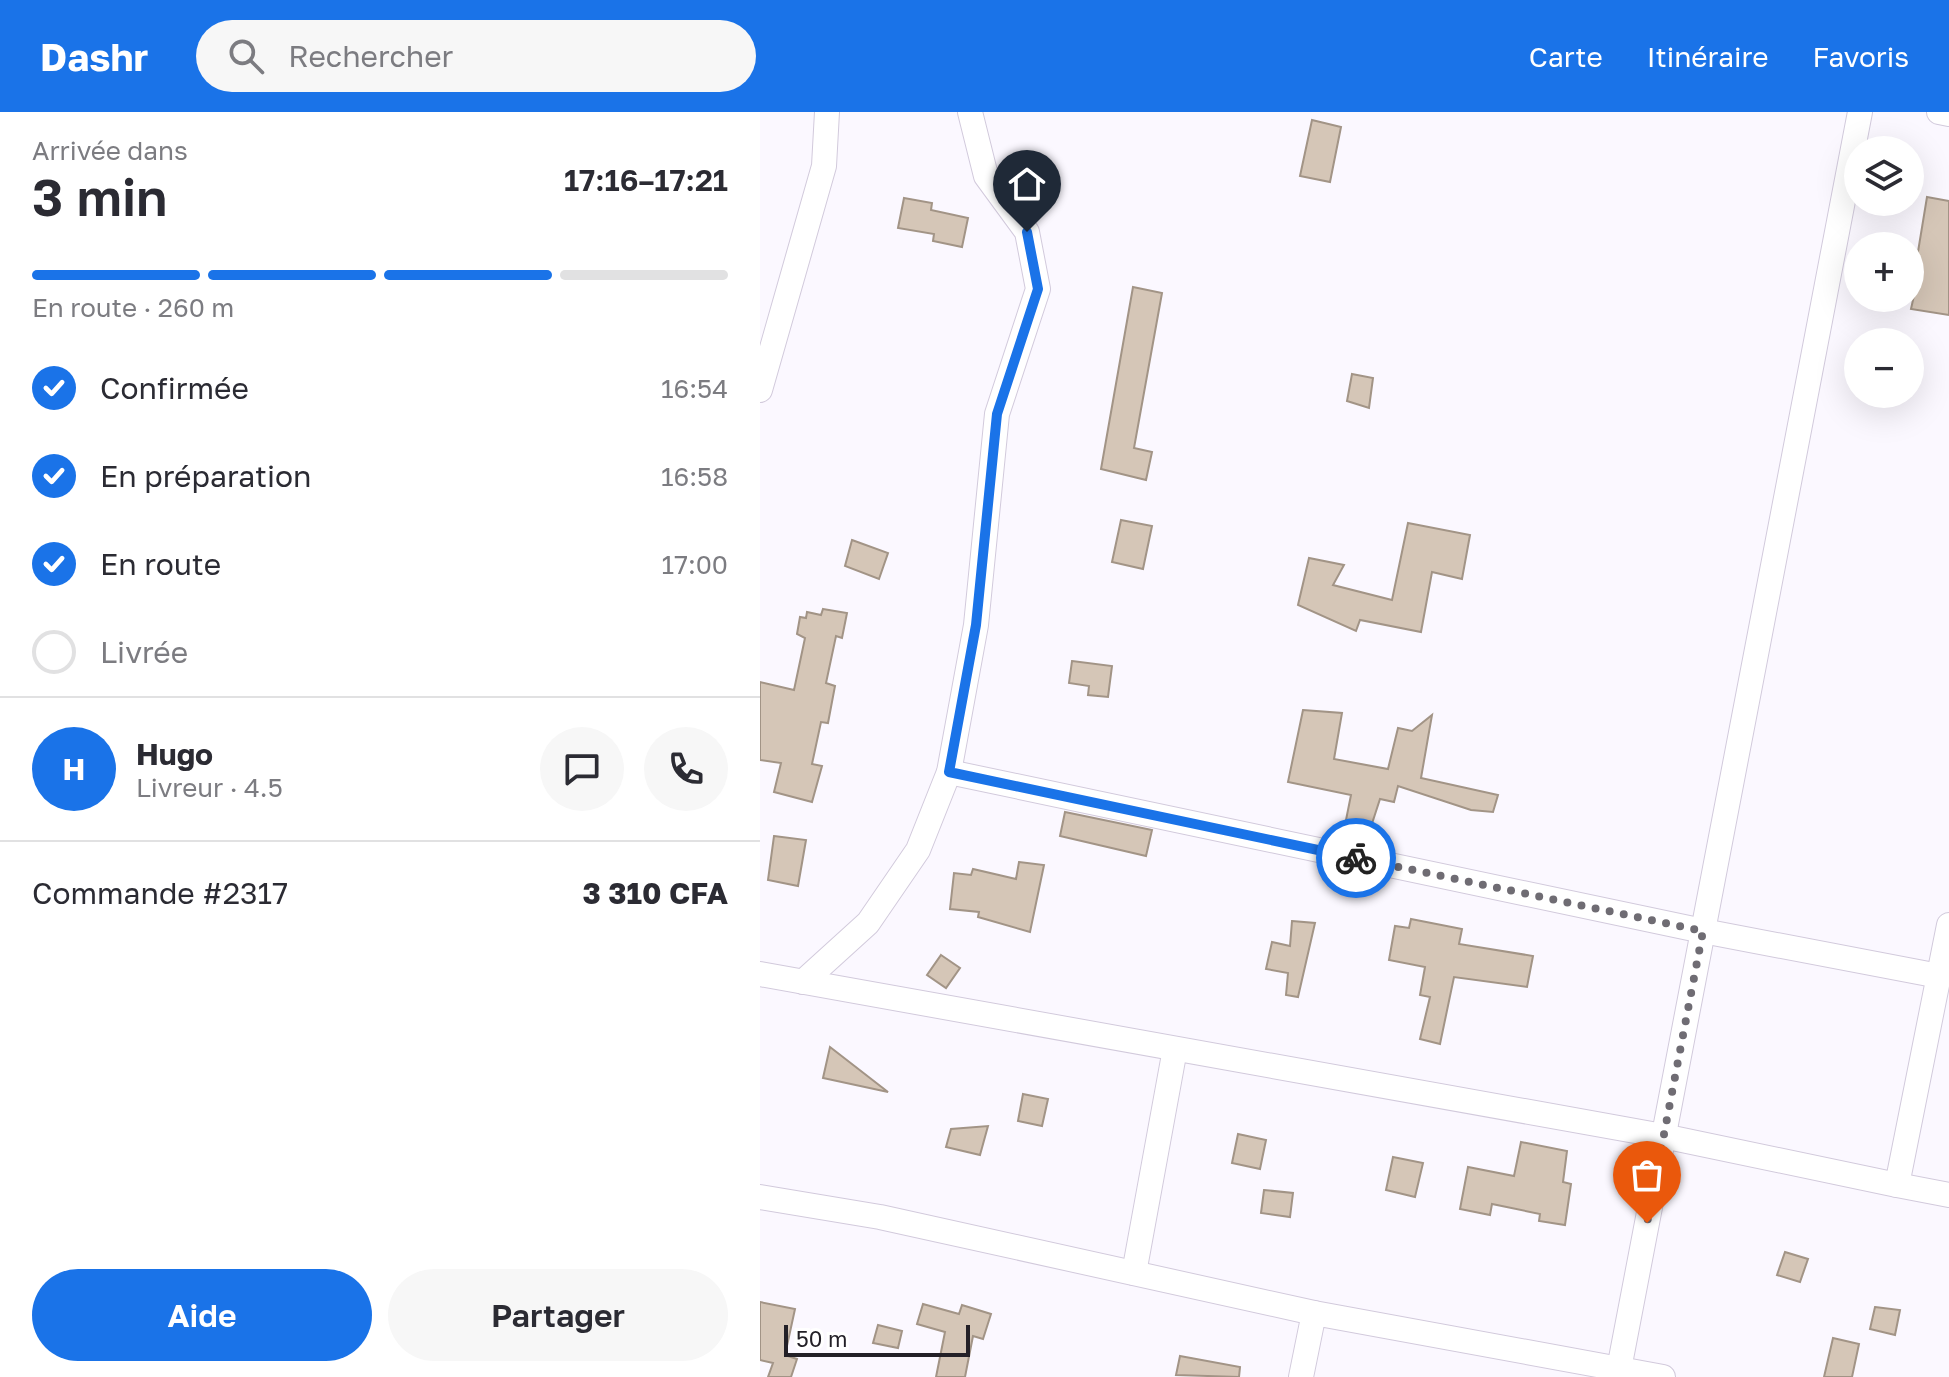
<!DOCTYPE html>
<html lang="fr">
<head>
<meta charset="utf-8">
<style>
  :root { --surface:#fff; --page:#f7f7f7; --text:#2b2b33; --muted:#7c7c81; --line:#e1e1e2; --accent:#1a73e8 }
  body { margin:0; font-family:"Golos Text",sans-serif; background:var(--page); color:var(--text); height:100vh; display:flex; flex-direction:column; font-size:30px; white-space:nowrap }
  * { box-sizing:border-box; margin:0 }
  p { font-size:26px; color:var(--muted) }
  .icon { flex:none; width:44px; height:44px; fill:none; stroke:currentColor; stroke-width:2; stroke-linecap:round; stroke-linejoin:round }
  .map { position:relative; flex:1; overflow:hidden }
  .drawer { display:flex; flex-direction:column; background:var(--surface); width:760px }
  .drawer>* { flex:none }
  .fabs { position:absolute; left:1084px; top:24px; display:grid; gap:16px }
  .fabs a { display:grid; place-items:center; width:80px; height:80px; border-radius:50%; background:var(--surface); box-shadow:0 8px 32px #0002; font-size:40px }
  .scale { position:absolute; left:24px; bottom:20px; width:186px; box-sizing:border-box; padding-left:8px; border:4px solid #232027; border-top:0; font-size:22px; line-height:28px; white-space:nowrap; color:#232027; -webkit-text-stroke:6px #fff; paint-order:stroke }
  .pin { position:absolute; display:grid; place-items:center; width:68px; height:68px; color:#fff; margin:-82px -34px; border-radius:50% 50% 50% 0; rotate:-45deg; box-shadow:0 0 8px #0007 }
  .pin .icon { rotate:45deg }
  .courier { position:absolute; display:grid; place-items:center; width:80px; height:80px; margin:-40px; border:6px solid #1a73e8; border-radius:50%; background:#fff; color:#222; box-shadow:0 2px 10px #0007 }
  .headline em { font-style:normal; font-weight:600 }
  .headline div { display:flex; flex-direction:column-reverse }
  .headline { display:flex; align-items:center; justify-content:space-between; height:136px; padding:0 32px }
  h1 { font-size:52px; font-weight:600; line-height:60px }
  .bar { display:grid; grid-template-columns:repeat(4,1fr); gap:12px 8px; align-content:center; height:96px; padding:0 32px }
  .bar i { height:10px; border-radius:6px; background:var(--line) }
  .bar .current { background:var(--accent) }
  .bar p { grid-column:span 4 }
  .line { display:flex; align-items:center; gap:20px; padding:0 32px; border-top:2px solid var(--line) }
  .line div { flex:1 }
  .round { display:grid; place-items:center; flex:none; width:84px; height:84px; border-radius:42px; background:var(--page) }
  ol { padding:0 32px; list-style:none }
  li { display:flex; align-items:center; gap:24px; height:88px }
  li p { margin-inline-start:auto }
  li .icon { padding:8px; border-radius:50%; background:var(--accent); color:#fff; stroke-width:4 }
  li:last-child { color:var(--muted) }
  li i { width:44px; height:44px; border:4px solid var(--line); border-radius:50% }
  .cta { display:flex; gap:16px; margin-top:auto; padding:16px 32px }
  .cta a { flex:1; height:92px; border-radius:48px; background:var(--accent); color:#fff; font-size:32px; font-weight:600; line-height:92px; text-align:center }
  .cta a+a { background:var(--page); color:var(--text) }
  header { display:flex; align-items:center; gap:48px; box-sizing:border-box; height:112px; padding:0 40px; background:var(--accent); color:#fff }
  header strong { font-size:38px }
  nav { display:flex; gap:44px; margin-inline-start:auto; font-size:28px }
  .search { width:560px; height:72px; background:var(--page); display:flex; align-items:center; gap:20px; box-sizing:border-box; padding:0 28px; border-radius:44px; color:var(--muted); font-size:30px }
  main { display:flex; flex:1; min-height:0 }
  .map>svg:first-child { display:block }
</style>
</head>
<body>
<header>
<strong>Dashr</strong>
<div class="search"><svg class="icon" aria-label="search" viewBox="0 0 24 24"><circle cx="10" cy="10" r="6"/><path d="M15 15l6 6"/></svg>Rechercher</div>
<nav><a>Carte</a><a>Itinéraire</a><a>Favoris</a></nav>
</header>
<main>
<section class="drawer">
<div class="headline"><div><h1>3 min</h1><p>Arrivée dans</p></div><em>17:16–17:21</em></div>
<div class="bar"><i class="current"></i><i class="current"></i><i class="current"></i><i></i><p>En route · 260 m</p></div>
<ol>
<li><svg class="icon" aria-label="check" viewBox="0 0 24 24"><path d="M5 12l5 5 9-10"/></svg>Confirmée<p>16:54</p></li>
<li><svg class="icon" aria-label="check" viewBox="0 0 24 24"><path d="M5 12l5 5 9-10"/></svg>En préparation<p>16:58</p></li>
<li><svg class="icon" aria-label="check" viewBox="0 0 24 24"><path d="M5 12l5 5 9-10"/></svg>En route<p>17:00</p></li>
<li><i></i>Livrée</li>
</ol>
<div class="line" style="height:144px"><b class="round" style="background:var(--accent);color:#fff">H</b><div><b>Hugo</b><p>Livreur · 4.5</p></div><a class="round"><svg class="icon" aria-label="chat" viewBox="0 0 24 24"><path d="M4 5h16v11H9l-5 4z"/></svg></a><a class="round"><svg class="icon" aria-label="phone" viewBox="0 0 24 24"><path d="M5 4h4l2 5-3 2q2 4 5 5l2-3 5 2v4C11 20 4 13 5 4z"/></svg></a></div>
<div class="line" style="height:104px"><div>Commande #2317</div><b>3 310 CFA</b></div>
<div class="cta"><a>Aide</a><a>Partager</a></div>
</section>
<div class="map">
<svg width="1189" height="1265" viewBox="0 0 1189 1265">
  <rect width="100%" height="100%" fill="#fbf8ff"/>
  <g fill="#d5c6b7" stroke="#a29486" stroke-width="2">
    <path d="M552,8L581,15L570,70L540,64Z"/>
    <path d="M1167,85L1189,89V203L1151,197L1155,179L1150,178V158H1155Z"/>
    <path d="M144,86L172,91L171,98L208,106L202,135L173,129L174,122L138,116Z"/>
    <path d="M373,175L402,181L374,336L392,340L386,368L341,357Z"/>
    <path d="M592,262L613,266L609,296L587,289Z"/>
    <path d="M361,408L392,414L383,457L352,450Z"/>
    <path d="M648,411L710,423L702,467L672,460L661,520L600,508L596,519L538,493L549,446L584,453L573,473L632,488Z"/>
    <path d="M92,428L128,441L119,467L85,454Z"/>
    <path d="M63,497L87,501L82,526L76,524L66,571L75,574L68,611L61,610L52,652L62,654L52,690L14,680L21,651L0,648V570L34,578L45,526L37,522L40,505L46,506L47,500L61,503Z"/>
    <path d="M312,549L352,554L348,585L328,583L329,574L309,571Z"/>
    <path d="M543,598L582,601L574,647L628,657L638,616L652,619L672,603L661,666L738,683L733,700L711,698L638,674L634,690L620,687L606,730L583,723L591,683L528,670Z"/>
    <path d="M305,700L392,718L386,744L300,724Z"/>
    <path d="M14,724L46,728L38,774L8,768Z"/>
    <path d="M259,750L284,753L270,820L218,805L219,800L190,797L194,761L211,763L213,757L256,767Z"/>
    <path d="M651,807L702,817L699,832L773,844L767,875L694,865L680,932L660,927L670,885L660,883L665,855L629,848L635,814L649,816Z"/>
    <path d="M532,809L555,811L538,885L526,883L528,861L506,857L512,830L530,834Z"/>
    <path d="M181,843L200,856L186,876L167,863Z"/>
    <path d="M70,935L128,980L63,966Z"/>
    <path d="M263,982L288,987L282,1014L258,1009Z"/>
    <path d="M228,1014L220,1043L186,1035L191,1017Z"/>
    <path d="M478,1022L506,1028L500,1057L472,1051Z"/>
    <path d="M761,1030L807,1039L803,1070L811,1072L805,1113L779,1109L780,1102L732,1092L730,1103L700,1097L708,1055L754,1064Z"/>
    <path d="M633,1045L663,1051L655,1085L626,1078Z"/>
    <path d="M504,1078L533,1081L530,1105L501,1101Z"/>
    <path d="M1025,1140L1048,1147L1040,1170L1017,1163Z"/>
    <path d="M0,1190L35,1197L25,1243L37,1247L31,1265H8L13,1251L0,1248Z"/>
    <path d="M163,1192L199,1202L202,1193L231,1202L223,1227L213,1224L205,1265H176L185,1220L157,1212Z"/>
    <path d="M1115,1195L1140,1198L1135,1223L1110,1217Z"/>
    <path d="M118,1213L142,1219L138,1236L113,1231Z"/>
    <path d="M1073,1226L1099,1232L1092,1265H1064Z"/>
    <path d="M420,1244L480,1255L479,1265L416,1263Z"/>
  </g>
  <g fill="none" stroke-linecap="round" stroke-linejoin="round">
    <defs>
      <g id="minor">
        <path d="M1179,0L1189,2"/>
        <path d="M0,278L64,54L67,0"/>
        <path d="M189,660L943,819L1179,864"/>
        <path d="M0,862L903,1024L1137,1073L1189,813"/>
        <path d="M43,870L108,811L158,738L189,660L216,513L237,302L278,177L267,120L226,64L210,0"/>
        <path d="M1137,1073L1189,1083"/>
        <path d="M0,1085L120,1105L554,1201"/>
        <path d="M374,1161L415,937"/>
        <path d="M859,1257L1100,0"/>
        <path d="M541,1265L554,1201L903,1265"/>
      </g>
    </defs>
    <use href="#minor" stroke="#d2cadc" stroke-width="26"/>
    <use href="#minor" stroke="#fff" stroke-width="24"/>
  </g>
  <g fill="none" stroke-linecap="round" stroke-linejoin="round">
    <path stroke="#6f6c73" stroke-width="8" stroke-dasharray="0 14.4" d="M596,746L943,819L887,1111"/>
    <path stroke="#1a73e8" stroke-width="10" d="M267,120L278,177L237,302L216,513L189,660L596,746"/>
  </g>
</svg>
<div class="fabs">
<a><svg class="icon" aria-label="layers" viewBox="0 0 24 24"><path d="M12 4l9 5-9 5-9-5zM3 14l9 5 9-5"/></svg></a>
<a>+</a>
<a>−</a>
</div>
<div class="scale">50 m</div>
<div class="pin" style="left:887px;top:1111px;background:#ea580c"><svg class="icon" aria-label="bag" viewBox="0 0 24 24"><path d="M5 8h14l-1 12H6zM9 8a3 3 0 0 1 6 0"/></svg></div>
<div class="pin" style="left:267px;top:120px;background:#1f2937"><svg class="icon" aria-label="home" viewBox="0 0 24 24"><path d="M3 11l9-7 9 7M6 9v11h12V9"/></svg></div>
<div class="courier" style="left:596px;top:746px"><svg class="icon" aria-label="bike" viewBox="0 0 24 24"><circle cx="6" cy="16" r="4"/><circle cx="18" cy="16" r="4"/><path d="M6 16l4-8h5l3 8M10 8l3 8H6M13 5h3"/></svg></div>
</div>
</main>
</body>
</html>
